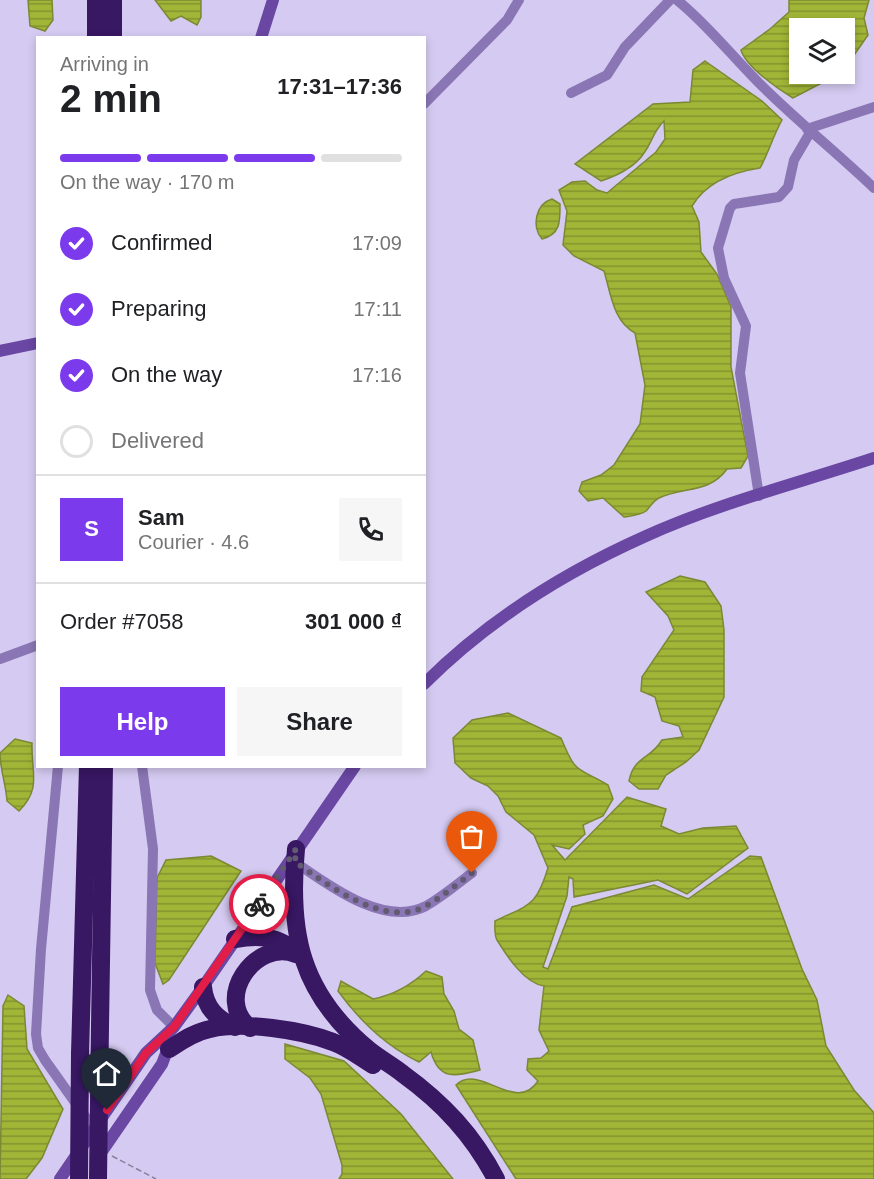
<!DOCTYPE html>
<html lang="en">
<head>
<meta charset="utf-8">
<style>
  :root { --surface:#fff; --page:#f6f6f6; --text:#202124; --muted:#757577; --line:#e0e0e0; --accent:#7c3aed }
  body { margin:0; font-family:Arial,sans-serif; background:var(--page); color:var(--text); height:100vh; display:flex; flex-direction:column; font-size:22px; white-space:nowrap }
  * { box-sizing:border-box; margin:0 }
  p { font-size:20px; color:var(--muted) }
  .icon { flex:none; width:33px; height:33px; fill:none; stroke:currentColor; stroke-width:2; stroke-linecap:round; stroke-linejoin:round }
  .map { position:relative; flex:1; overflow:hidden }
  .panel { position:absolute; left:36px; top:36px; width:390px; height:732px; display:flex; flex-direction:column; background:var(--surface); border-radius:0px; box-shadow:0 3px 9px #0003 }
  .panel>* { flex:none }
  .fabs { position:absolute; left:789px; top:18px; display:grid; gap:12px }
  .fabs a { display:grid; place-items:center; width:66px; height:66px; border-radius:0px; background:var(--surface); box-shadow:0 3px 9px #0003; font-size:30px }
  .pin { position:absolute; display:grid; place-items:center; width:51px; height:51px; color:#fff; margin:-62px -26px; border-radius:50% 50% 50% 0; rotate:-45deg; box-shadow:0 0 6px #0007 }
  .pin .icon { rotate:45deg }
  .courier { position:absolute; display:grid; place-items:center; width:60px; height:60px; margin:-30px; border:4px solid #e11d48; border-radius:50%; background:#fff; color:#222; box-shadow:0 2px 8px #0007 }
  .headline em { font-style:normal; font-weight:800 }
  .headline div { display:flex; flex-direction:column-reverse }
  .headline { display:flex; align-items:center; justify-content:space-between; height:102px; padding:0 24px }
  h1 { font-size:39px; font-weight:800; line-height:45px }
  .bar { display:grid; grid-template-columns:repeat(4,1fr); gap:9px 6px; align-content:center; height:72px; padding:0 24px }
  .bar i { height:8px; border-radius:4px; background:var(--line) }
  .bar .current { background:var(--accent) }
  .bar p { grid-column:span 4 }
  .line { display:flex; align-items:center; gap:15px; padding:0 24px; border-top:2px solid var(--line) }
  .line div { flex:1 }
  .round { display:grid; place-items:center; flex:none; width:63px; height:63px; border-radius:0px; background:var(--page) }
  ol { padding:0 24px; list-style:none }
  li { display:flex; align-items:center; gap:18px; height:66px }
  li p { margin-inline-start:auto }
  li .icon { padding:6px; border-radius:50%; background:var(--accent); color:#fff; stroke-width:4 }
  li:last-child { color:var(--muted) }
  li i { width:33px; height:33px; border:3px solid var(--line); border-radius:50% }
  .button { display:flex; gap:12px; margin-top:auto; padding:12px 24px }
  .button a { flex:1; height:69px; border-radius:0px; background:var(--accent); color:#fff; font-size:24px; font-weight:800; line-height:69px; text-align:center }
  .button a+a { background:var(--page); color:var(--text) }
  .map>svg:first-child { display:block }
</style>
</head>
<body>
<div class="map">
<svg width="874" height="1179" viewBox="0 0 874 1179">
  <defs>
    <pattern id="water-rules" width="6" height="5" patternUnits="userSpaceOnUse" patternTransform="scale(1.5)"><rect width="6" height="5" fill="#a1b637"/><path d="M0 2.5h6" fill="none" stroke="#83932f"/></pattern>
  </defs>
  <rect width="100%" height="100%" fill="#d5caf1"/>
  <g fill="url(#water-rules)" stroke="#7b8834" stroke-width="1.5">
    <path d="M28,0H52L53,20L45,31L30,26Z"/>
    <path d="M155,0H201V17L197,25L181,16L171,21Z"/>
    <path d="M789,0H869L864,18L868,35L845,68L844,28H800V74H839L793,98C778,89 746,67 741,50L770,29L789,12Z"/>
    <path d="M705,61L762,101L782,120C773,136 769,152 760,168C733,172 706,183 692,206L699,222L701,252L717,274L731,307V367L748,456L741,468L727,469C709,494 684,486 659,498C653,501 651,506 646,511C641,515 631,516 624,517L603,498L588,501L579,491L582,482L601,475L614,465L640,424L645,385L635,333C613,321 611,294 604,271L574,256L563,245L567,211L559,190L572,182L585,181L597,190L607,193L656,152L665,139L664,121C652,133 653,141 644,153C635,167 616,176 601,181L575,164L653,104L690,102L693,70Z"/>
    <path d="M552,199L560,204C560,221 561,234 542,239C531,226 536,204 552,199Z"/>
    <path d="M680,576L705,582L721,606L724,630V697L699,750L686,762L666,775L658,789H639L629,781C634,756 650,760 662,740L683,737L679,726L662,721L655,697L641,691L642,677L674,630L668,616L646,592Z"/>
    <path d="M508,713L561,738C577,777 577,766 608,785L613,799L603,816L583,825L585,834L569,849L552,845L565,860L627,797L666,809L661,826L679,834L703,828L736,826L748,848L687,894L658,880L574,897L573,879L569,877L567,896L543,967L548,969L572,907L654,885L688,899L750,856L761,857L802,969L817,1000L826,1046L854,1090L874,1113V1179H516L456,1085C479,1062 516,1115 538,1081L527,1070L528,1059L541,1058L549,1051L539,1030L544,986C524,983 507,956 497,940C494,935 495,926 495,921C530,904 536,907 548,868L534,835L506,812L498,796L488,786L471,778L455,763L453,738L472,720Z"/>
    <path d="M15,739L32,743C31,773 42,788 19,811L7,801C6,784 0,770 0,753Z"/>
    <path d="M211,856L241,871L169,980L163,984L155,963L157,878L166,860Z"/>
    <path d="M426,971L442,977L444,994L454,1011L459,1029L473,1040L480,1070C454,1077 439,1080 431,1052L419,1062C386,1046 359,1020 338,991L341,981L373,999C393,995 411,985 426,971Z"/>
    <path d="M8,995L24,1006L27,1049L63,1109L42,1158L26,1179H0L3,1006Z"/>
    <path d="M285,1044L344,1061L401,1114L453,1179H339L342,1174V1165L321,1094L310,1078L285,1059Z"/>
  </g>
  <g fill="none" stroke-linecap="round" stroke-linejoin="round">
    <path stroke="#89819e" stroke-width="1.5" stroke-dasharray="6 3" stroke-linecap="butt" d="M112,1156L156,1179"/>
    <g stroke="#8a76b4" stroke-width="10">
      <path d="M677,0C707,24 731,55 758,82C795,119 836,152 874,188"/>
      <path d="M571,93L607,75L625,47L670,0"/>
      <path d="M424,104L507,20L519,0"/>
      <path d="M807,129L874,107"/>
      <path d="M759,496L740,373L746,326L724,278L718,248L730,208L734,204L779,197L788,187L794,160L811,131"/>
      <path d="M0,659L38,645"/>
      <path d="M58,766L41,949L36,1034L38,1048L45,1060L94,1129"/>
      <path d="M142,766L153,849L150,990L157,1010L174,1027"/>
      <path d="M295,862C327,884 384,928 426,906C442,897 457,884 472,873"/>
    </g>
    <g stroke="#6947a2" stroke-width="12">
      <path d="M261,38L273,0"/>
      <path d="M0,351L38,343"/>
      <path d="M424,684C487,621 565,572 646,536C719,503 799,483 874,458"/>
      <path d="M98,1157L162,1064L170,1043"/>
      <path d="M60,1179L146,1053L174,1027L203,987L355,766"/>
    </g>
    <g stroke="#381763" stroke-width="18">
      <path d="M96,38V0"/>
      <path d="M113,38V0"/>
      <path d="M296,849C288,934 301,994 369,1050C380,1059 392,1065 403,1074C443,1103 473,1135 496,1179"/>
      <path d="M235,939C253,936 276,935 290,948"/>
      <path d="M203,987C205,1007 216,1019 235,1027"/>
      <path d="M100,1026L104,766"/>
      <path d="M250,1028C213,999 255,938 296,954"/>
      <path d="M169,1049C182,1041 195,1032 210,1029C243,1021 302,1030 333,1042C347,1047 360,1057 373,1065"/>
      <path d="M80,1054L88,766"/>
    </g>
    <g stroke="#381763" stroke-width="18">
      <path d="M79,1179L80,1054"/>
      <path d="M98,1179L100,1026"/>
    </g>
  </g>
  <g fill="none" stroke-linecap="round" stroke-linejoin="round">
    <path stroke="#615a71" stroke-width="6" stroke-dasharray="0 10.8" d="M259,904L296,849L295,862C327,884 384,929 426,906C442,897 457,884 472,873"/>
    <path stroke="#e11d48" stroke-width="8" d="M107,1110L146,1053L174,1027L259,904"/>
  </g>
</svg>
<div class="fabs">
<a><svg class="icon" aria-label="layers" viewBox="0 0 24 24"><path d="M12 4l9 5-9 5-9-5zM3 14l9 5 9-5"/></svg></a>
</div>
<div class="pin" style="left:472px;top:873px;background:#ea580c"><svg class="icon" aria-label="bag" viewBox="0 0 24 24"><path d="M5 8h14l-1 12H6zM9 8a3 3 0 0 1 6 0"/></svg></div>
<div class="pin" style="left:107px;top:1110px;background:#1f2937"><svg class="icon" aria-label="home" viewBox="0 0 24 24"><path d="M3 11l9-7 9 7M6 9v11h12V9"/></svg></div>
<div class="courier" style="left:259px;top:904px"><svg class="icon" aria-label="bike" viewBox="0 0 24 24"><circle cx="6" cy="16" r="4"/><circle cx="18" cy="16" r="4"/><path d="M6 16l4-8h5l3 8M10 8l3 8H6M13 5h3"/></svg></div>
<section class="panel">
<div class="headline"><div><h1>2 min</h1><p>Arriving in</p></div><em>17:31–17:36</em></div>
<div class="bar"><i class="current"></i><i class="current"></i><i class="current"></i><i></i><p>On the way · 170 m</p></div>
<ol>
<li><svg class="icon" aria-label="check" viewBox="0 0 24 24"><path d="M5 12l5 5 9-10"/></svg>Confirmed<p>17:09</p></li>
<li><svg class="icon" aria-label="check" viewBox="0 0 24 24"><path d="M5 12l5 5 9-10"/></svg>Preparing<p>17:11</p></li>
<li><svg class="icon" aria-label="check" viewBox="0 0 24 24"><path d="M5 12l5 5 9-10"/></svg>On the way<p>17:16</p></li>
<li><i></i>Delivered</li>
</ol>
<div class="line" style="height:108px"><b class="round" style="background:var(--accent);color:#fff">S</b><div><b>Sam</b><p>Courier · 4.6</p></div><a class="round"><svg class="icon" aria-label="phone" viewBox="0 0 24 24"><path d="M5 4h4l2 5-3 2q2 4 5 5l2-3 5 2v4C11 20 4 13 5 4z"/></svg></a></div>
<div class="line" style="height:78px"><div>Order #7058</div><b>301 000 ₫</b></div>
<div class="button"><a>Help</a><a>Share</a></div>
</section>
</div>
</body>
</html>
